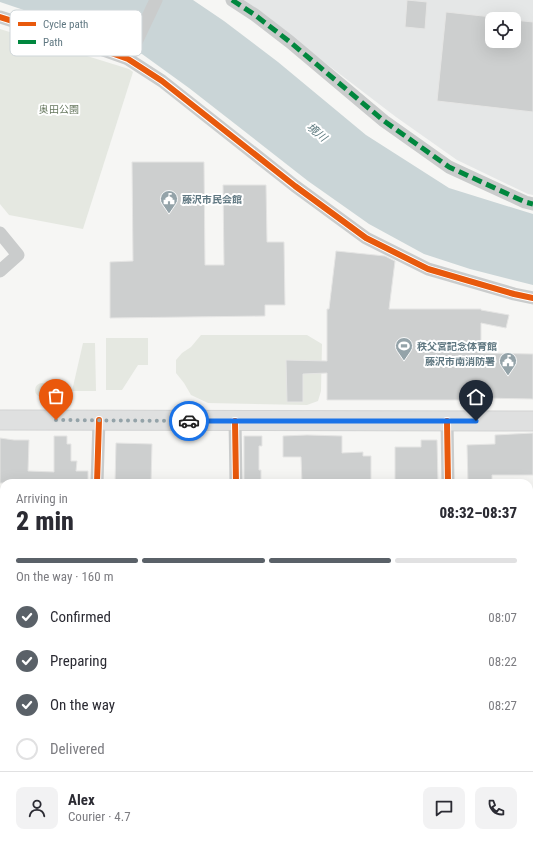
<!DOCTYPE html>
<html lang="en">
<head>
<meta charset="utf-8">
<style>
  :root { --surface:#fff; --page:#f2f2f3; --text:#2b2b33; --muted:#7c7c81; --line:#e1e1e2; --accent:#5a6168 }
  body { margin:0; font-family:"Roboto Condensed","Noto Sans JP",sans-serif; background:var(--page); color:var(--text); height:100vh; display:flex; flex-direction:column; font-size:15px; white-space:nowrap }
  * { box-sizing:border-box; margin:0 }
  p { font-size:13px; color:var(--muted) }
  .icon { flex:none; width:22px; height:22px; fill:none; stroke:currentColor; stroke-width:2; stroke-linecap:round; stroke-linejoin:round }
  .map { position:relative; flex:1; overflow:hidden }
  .details { position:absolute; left:0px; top:479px; width:533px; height:372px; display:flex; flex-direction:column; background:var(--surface); border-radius:12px 12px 0 0; box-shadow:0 4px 16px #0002 }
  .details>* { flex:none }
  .fabs { position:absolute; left:485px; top:12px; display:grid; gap:8px }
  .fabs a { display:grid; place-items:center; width:36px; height:36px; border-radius:8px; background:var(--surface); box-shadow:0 4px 16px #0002; font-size:20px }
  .pin { position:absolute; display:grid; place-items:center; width:34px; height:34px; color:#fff; margin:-41px -17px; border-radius:50% 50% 50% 0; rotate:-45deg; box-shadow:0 0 4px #0007 }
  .pin .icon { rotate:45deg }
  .courier { position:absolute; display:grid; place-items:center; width:40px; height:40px; margin:-20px; border:3px solid #1a73e8; border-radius:50%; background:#fff; color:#222; box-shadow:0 1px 5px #0007 }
  .head em { font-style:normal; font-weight:800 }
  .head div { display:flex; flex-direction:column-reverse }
  .head { display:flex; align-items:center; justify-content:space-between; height:68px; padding:0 16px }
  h1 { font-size:26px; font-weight:800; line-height:30px }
  .bar { display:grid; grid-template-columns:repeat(4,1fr); gap:6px 4px; align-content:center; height:48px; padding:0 16px }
  .bar i { height:5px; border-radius:3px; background:var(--line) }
  .bar .selected { background:var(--accent) }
  .bar p { grid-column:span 4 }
  .line { display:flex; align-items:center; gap:10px; padding:0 16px; border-top:1px solid var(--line) }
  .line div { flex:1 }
  .round { display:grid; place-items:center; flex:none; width:42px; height:42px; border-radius:8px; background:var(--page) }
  ol { padding:0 16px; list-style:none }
  li { display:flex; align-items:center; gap:12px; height:44px }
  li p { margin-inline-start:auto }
  li .icon { padding:4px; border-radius:50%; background:var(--accent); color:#fff; stroke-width:4 }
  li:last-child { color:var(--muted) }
  li i { width:22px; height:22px; border:2px solid var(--line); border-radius:50% }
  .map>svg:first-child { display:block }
</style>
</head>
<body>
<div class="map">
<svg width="533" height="851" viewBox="0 0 533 851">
  <rect width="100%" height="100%" fill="#f6f6f4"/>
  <path fill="#e5e7e7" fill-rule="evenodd" d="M244,0H533V195L528,194L457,160L396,117L311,52L267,16ZM492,19H514V41H492Z"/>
  <g fill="#e5e8e1">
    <path d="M0,29L129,69L133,72L83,229L9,215L0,204Z"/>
    <path d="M201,335H307L322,344L321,391L318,401L307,405L208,403L191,395L184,383L176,373V360L182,353L191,347Z"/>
    <path d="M106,338H148V365H138L122,390H106Z"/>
    <path d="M83,343H95L96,391H72Z"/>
    <circle cx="42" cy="390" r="7"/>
    <path d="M529,525H533V592L529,591Z"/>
  </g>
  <path fill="#cad5d7" d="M0,0H193L224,21L278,62L366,135L449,188L533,214V285L470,269L424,254L369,224L308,181L189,88L142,54L119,42L0,2Z"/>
  <g fill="#cdcfcf" stroke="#e5e5e4">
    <path d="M407,0L427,2L425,29L405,27Z"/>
    <path d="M446,12L492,17V41H514V20L533,22V112L437,101Z"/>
    <path d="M132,162H204L205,265H224L223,185H266L267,242H284L285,305H265V316L110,318V262L133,261Z"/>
    <path d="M336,251L385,256L395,261L389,309H481V310L509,315L506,328L481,323V353L533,354V399L481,398V400H327V373L303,374V402H287L286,360L327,361V309H329Z"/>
    <path d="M533,433V475H492V483H468L467,445L495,444V435Z"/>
    <path d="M307,435L342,436V453L363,452V456H371V483H302L301,457H283V436Z"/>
    <path d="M54,436H67V444H71V461H77L76,471H88V483H0V438L14,440H29L28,471L54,472Z"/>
    <path d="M244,436H262V446H259V470H261V483H244Z"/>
    <path d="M421,440H437L438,483H395V447H421Z"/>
    <path d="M116,443L152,444L151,483H115Z"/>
  </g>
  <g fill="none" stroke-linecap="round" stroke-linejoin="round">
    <defs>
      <path id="highway" d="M0,420L533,421"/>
    </defs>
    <use href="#highway" stroke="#d2d3d3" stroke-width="21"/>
    <g stroke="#cacccc" stroke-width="13">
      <path d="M232,0L255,15L290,42L384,121L449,167L525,202L533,204"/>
      <path d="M0,17L89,45L128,59L162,81L295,186L366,238L428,269L514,294L533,298"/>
      <path d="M128,59L156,0"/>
      <path d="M0,233L18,255L0,271"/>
      <path d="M235,421L236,483"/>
      <path d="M447,421L448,483"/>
      <path d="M97,483L99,420"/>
      <path d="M529,517H533"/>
      <path d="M0,598L4,617"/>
      <path d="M529,615H533"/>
      <path d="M0,643L4,642"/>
      <path d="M529,702H533"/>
      <path d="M0,722H4"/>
      <path d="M529,797H533"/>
      <path d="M0,843H4"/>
      <path d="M68,847L139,851"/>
      <path d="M455,847L456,851"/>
      <path d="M21,851V847"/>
      <path d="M156,851V847"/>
      <path d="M241,851L242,847"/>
      <path d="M318,851L319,847"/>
    </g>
    <use href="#highway" stroke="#dfe0e0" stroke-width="19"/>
    <g stroke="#00873e" stroke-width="5" stroke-dasharray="10 5" stroke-linecap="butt">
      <path d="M232,0L255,15L290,42L384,121L449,167L525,202L533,204"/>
      <path d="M0,643L4,642"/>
    </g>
    <defs>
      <g id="cycleway">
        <path d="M0,17L89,45L128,59L162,81L295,186L366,238L428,269L514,294L533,298"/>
        <path d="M235,421L236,483"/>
        <path d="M447,421L448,483"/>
        <path d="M97,483L99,420"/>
        <path d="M68,847L139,851"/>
      </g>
    </defs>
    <use href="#cycleway" stroke="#fff" stroke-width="8"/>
    <use href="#cycleway" stroke="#e8590c" stroke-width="6"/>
  </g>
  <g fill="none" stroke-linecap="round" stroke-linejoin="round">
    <path stroke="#94a3a9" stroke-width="4" stroke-dasharray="0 7.2" d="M56,420L189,421"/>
    <path stroke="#1a73e8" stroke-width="5" d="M189,421H476"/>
  </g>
  <defs>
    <symbol id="civic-pin" viewBox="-11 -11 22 30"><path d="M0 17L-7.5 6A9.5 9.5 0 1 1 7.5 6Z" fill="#94a3a9" stroke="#fff"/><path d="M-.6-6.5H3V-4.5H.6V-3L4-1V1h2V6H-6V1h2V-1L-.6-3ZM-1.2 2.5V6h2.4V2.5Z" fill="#fff"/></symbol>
    <symbol id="stadium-pin" viewBox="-11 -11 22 30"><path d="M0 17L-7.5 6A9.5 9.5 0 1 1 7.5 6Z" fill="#94a3a9" stroke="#fff"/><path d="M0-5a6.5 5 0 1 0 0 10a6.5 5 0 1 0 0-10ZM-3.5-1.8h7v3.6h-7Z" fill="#fff"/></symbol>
  </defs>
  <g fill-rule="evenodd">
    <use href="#civic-pin" x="159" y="189" width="20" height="27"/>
    <use href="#stadium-pin" x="394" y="336" width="20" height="27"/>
    <use href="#civic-pin" x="498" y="351" width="20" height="27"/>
  </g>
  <g text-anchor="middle" stroke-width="4" stroke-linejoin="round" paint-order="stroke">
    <g font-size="10" fill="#67785f" stroke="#fff">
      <text x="59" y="113">奥田公園</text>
    </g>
    <g font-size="10" font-weight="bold" fill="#5f7781" stroke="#fff" text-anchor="start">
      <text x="182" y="203">藤沢市民会館</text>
      <text x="417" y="350">秩父宮記念体育館</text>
      <text x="495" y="365" text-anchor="end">藤沢市南消防署</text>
    </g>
    <g font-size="11" font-style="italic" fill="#5a777c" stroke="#fff">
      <text transform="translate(317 132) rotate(40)" y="4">境川</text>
    </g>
  </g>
  <rect x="10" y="10" width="132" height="46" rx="6" fill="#fff" stroke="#cfd6d9" stroke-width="1"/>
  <rect x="18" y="22" width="18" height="4" fill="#e8590c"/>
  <rect x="18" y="40" width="18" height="4" fill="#00873e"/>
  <g font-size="11" fill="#5f7781">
    <text x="43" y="28">Cycle path</text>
    <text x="43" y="46">Path</text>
  </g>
</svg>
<div class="fabs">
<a><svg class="icon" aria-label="locate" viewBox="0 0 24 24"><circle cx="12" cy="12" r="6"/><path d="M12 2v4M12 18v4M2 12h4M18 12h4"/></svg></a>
</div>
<div class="pin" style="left:56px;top:420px;background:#ea580c"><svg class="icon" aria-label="bag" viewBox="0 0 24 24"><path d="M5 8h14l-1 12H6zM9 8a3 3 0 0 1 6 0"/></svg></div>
<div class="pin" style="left:476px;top:421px;background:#1f2937"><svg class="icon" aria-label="home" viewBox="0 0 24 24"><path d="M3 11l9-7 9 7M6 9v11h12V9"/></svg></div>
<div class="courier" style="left:189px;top:421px"><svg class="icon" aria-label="car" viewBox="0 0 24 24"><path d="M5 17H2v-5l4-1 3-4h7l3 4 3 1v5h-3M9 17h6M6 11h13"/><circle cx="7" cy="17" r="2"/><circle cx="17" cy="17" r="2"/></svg></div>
<section class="details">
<div class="head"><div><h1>2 min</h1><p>Arriving in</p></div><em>08:32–08:37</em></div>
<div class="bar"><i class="selected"></i><i class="selected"></i><i class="selected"></i><i></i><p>On the way · 160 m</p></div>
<ol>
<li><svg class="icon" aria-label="check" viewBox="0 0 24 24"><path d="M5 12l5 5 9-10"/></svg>Confirmed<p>08:07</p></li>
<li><svg class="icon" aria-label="check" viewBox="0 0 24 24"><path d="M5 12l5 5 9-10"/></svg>Preparing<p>08:22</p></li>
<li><svg class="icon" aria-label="check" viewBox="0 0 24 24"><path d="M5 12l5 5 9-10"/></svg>On the way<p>08:27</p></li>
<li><i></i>Delivered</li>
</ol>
<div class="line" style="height:72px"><a class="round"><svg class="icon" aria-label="person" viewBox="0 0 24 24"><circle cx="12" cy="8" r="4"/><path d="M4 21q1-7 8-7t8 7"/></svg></a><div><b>Alex</b><p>Courier · 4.7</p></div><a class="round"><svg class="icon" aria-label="chat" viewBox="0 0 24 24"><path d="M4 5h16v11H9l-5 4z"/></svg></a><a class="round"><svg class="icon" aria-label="phone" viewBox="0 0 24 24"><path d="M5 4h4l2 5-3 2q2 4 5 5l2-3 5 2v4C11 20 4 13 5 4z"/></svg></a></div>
</section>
</div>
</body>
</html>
